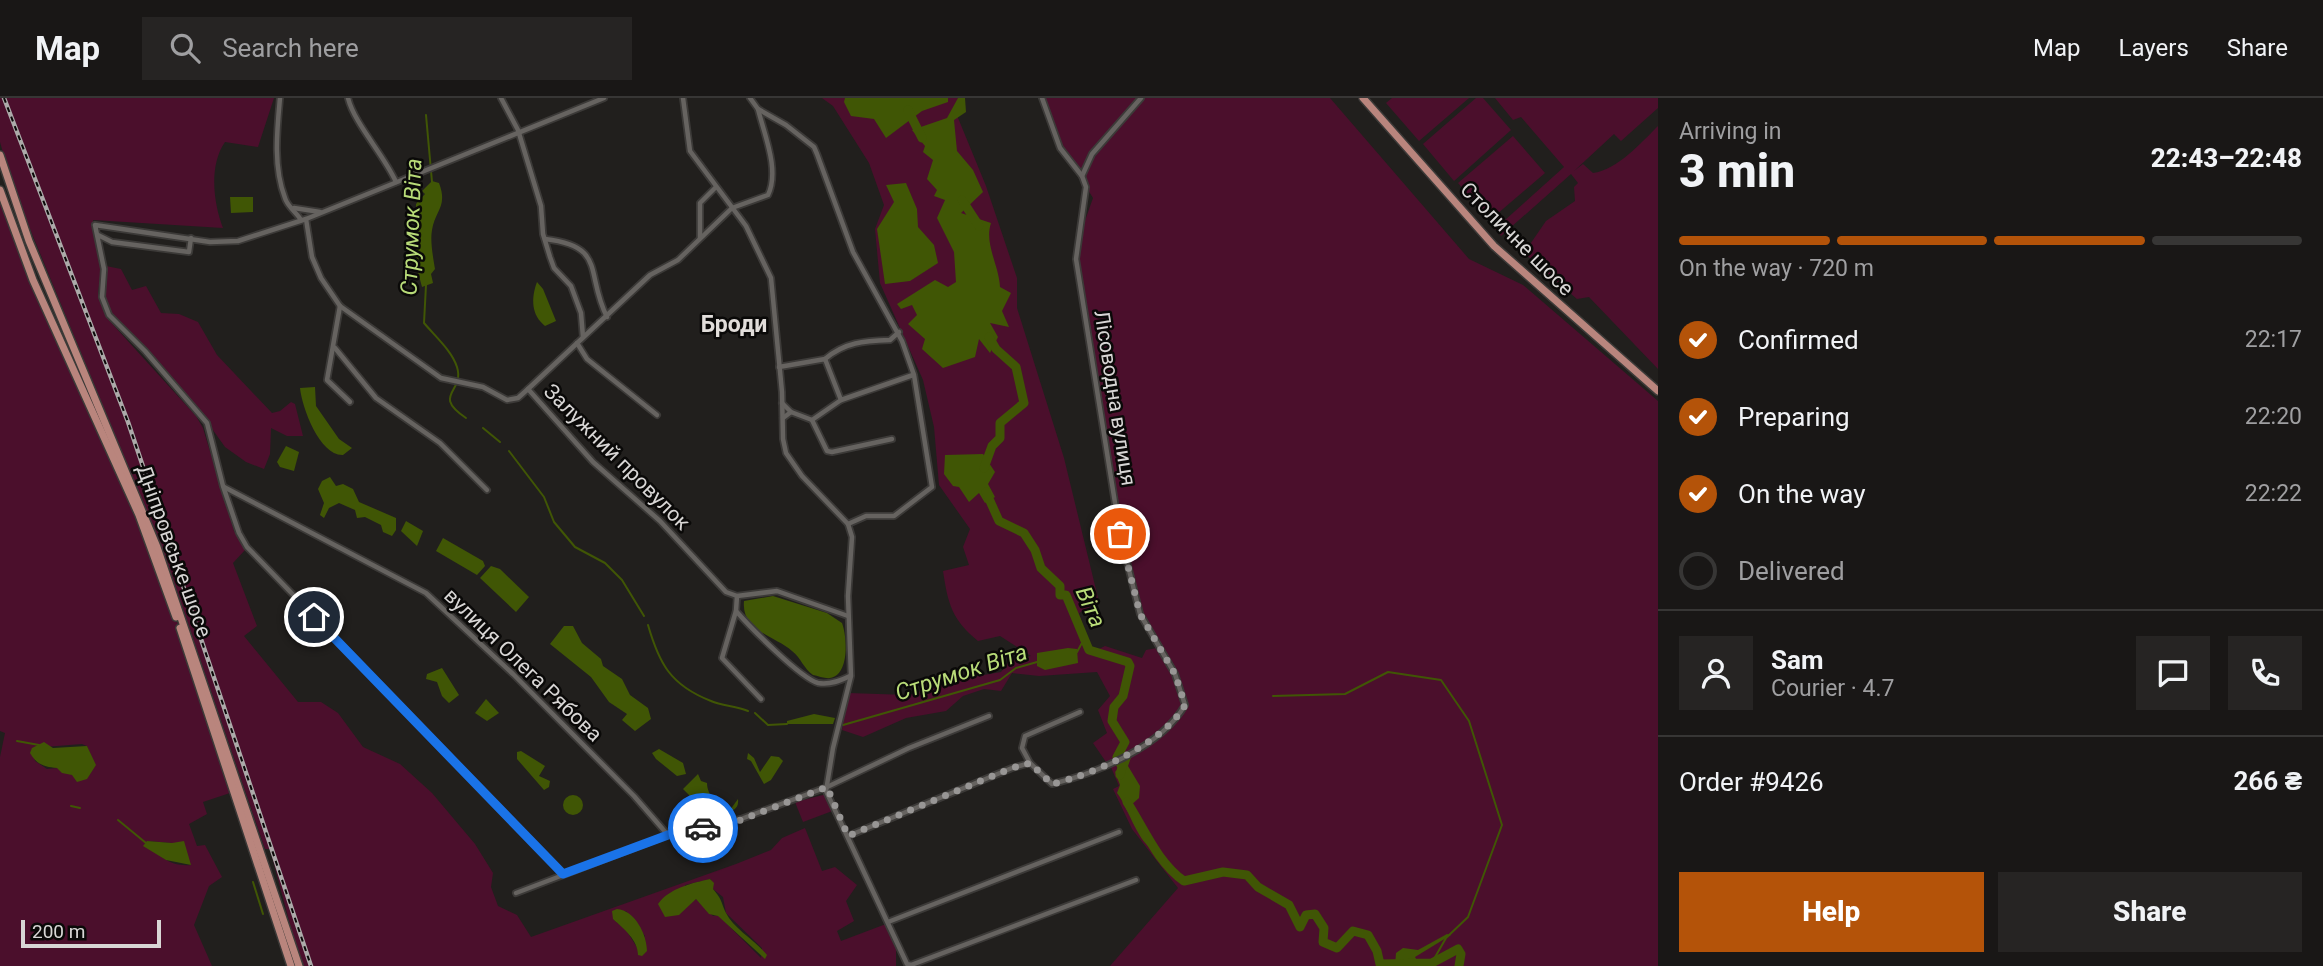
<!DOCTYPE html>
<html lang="en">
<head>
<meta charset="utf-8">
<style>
  :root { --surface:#191716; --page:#262423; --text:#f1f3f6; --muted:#9f9fa1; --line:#373635; --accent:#b45309 }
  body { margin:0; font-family:Roboto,sans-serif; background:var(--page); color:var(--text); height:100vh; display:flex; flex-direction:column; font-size:26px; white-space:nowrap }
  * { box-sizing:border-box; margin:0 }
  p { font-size:23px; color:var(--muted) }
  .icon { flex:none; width:38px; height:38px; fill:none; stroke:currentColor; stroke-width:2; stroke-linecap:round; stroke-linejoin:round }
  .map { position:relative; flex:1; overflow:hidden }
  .panel { display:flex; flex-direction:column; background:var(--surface); width:665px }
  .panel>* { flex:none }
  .scale { position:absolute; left:21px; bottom:18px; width:140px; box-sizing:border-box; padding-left:7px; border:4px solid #d8d6d5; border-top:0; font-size:19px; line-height:24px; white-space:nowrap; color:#d8d6d5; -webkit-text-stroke:5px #0a0908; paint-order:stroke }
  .pin { position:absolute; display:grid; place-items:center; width:60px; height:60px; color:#fff; margin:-30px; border:4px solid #fff; border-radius:50%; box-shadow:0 2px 7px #0007 }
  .courier { position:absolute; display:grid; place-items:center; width:70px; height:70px; margin:-35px; border:5px solid #1a73e8; border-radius:50%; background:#fff; color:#222; box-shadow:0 2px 9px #0007 }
  .overview em { font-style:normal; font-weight:800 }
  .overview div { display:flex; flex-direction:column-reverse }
  .overview { display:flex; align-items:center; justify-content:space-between; height:119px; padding:0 21px }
  h1 { font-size:46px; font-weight:800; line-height:52px }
  .bar { display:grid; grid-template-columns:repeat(4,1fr); gap:10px 7px; align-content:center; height:84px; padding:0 21px }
  .bar i { height:9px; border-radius:5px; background:var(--line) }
  .bar .current { background:var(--accent) }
  .bar p { grid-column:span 4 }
  .line { display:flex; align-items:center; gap:18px; padding:0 21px; border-top:2px solid var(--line) }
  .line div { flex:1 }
  .round { display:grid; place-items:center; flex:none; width:74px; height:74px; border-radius:0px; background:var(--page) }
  ol { padding:0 21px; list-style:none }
  li { display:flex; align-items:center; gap:21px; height:77px }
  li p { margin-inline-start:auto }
  li .icon { padding:7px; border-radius:50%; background:var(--accent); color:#fff; stroke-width:4 }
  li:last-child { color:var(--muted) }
  li i { width:38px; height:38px; border:4px solid var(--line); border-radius:50% }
  .action { display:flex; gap:14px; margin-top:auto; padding:14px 21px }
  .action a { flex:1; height:80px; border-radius:0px; background:var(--accent); color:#fff; font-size:28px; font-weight:800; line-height:80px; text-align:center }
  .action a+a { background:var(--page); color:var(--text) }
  header { display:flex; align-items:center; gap:42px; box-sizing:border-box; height:98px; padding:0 35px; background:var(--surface); border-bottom:2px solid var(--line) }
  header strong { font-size:33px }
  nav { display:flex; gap:38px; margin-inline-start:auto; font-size:24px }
  .search { width:490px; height:63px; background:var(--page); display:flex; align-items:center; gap:18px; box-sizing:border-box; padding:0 24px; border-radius:0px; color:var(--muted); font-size:26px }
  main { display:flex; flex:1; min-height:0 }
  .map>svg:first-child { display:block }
</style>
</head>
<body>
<header>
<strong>Map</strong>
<div class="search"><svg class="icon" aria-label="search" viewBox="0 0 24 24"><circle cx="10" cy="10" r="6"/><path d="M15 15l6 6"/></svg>Search here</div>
<nav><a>Map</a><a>Layers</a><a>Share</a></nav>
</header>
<main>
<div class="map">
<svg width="1658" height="868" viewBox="0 0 1658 868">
  <rect width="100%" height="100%" fill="#211f1d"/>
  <g fill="#4b0f2c" fill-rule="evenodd">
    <path d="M0,0H274L258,49L225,44C209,67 213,104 223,130L93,122L101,172L98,195L106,219L196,318L203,330L234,433L245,452L233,465L257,528L244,538L298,604H321L338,615L363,649L400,666L432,695L475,746L493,775L491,789L498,808L517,817L531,839L736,766L771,752L782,740L805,730L822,773L835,769L857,787L846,803L854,823L837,833L841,843L886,826L896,847V868H301L270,751H265L167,464L12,87L0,44ZM711,781L713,791L723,799L726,815L762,850L761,860L718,817L713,818L696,801L687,807L685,787ZM626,813L645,838L638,851L626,832L613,821Z"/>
    <path d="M822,0H962L956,15L986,88L1017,180V210L1064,360L1099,504L1079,515L1090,551L1095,553L1105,548L1142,560L1146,552L1162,549L1142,514L1123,434L1076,148L1093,100L1066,56L1045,0H1330L1469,161L1523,187L1658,303V868H1110L1178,790L1132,731L1113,691L1119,688L1110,667L1133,654L1134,651L1106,664L1093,645L1107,635L1098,612L1110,598L1097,574L1039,578L1012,575L1001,593L984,591L963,598L946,613L906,620L863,639L842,632L848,595L908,597L961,581L1001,574L1010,562L1031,558L1000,538L978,543C952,522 948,506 943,473L969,467L963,449L970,431L939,387L934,329L923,282L880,185L875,131L884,107L869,65L833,8Z"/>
    <path d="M1392,0H1469L1419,43L1386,5Z"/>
    <path d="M1476,0H1483L1511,32L1454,83L1423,46Z"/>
    <path d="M1495,0H1658V10L1621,43L1614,36L1574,73L1583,66L1593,75C1617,72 1641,45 1658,28V271L1589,199L1577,201L1524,155L1546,123L1575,103L1574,89L1578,85L1571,76L1501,138L1495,131L1564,69L1521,19L1513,22Z"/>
    <path d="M1513,38L1545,75L1490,122L1458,85Z"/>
    <path d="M0,94L31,183L139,417L177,523L233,694L203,704L207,716L189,726L197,748L205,747L222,779L209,788L194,827L212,868H0V659L5,635L0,633ZM82,646L87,648L91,658L72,677L58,670L47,671L35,663L32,650ZM147,743L172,745L191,767C171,769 157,758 147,743Z"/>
    <path d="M106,168L121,171L132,192L146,188L161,215L179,216L198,224L217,257L272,315L280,313L291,304L295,306L303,338H287L271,330L270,356L264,371L246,364L225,349L198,311L111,217L104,199Z"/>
    <path d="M827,696L835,712L803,724L795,704Z"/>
  </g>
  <g fill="#405605">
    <path d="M845,0H948V4L922,13L886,40L874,21L851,18L844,4Z"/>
    <path d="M958,0H965L966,14L954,22L957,53L973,72L983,94L961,115L991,125C984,146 999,167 1000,189L1011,195L1002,213L1009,229L990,225L998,239L990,255L979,241L975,259L943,270L922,251L925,241L908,226L917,217L912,207L901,211L897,206L935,182L948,189L956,184L954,154L937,120L945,102L934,98L937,92L927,81L933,62L923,54L925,48L912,32L947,20Z"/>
    <path d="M432,83L439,85C448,109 435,112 432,132C430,143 433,159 435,171L431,176L433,185L422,189L415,163L416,106L425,96L422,93Z"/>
    <path d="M906,85L917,111L918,129L934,147L938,165L910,183L885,186L877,131L894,104L886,87Z"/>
    <path d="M230,99H253V114L231,115Z"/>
    <path d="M537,184L543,191L556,223L545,228C531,217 531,200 537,184Z"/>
    <path d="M315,289L316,308L339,341L352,350L343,357C320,358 302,310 300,290Z"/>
    <path d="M286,348L299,354L294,373L280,369L277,364Z"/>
    <path d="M983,356L995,374L988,386L995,399L985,405L979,395L969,404L959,389L953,388L944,376L945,357Z"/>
    <path d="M330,379L336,388L343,386L353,391L359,404L396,420V432L392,438L383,434L381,427L365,419L357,420L355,412L339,405L329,410L324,420L320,417L324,405L318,391L322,383Z"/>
    <path d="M406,423L423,433L417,448L401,433Z"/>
    <path d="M443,440L483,463L485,468L477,477L436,453Z"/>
    <path d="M491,468L500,471L529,499L516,514L480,480Z"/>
    <path d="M773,498L827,515L842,525C847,538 850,577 830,580C826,581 818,578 813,577C804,571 801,560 792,553C775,538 741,533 744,503Z"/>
    <path d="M564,528H573L582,545L601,561L603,568L622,581L630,597L648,610L651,621L635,633L622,622L627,616L609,604L591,579L550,546Z"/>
    <path d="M1068,550L1077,551L1078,565L1045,572L1037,568V555Z"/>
    <path d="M442,570L459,597L449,605L442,598L437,584L426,581L427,576Z"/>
    <path d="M486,601L499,615L487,623L475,615Z"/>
    <path d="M814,616L835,620L833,626H787V623Z"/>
    <path d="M44,644L53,650L87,648L96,667L87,681L77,684L72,677L62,675L57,670C45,669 37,667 30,655L32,650Z"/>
    <path d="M659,651L683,665L686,676L677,678L656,661L652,655Z"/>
    <path d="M521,653L545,668L539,678L550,683L549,689L544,692L517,661V654Z"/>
    <path d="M1133,654L1128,668L1140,688L1139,700L1130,708L1144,739L1152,740V751C1137,742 1128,709 1117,695L1120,687L1115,674Z"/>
    <path d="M748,655L754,660L760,674L771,658L779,659L783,663L771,682L764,686L751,663L747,661Z"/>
    <path d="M698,676L701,683L707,685C707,697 718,710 730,712L738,701C740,717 721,714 710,718L683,691Z"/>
    <circle cx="573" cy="707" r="10"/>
    <path d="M147,743L172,745L184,743L191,767L166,762L143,748Z"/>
    <path d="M710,781L714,785L713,791C723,803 720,802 726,815C733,830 756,843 767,857L765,861L718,818L709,816L696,801L679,817L665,819L658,806C669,790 693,785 710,781Z"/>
    <path d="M617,811C635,812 647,837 647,853L642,858L638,857C638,842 624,831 613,821L612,813Z"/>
    <path d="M1447,836L1451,837L1415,859L1419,866L1446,854L1432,868H1395L1396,855L1403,850L1418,852Z"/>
  </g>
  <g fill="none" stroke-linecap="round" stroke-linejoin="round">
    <g stroke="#405605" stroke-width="2">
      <path d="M426,17L432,84"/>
      <path d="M426,187L424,225C435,238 452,253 457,269C465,295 431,296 466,320"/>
      <path d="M483,330L500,344"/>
      <path d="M509,353L544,399L554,424L575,449L605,465L622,482L644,518"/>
      <path d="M648,527C659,565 670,587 711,603C722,608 736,608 748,613"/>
      <path d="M1077,554L1083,543"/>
      <path d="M1273,598L1345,596L1388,574L1441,582L1469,623L1502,727L1468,819L1446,840L1434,861"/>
      <path d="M755,615L768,627L787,626"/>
      <path d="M843,627L1000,582L1016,570L1037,564"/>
      <path d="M17,643L39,647"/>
      <path d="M71,708L80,710"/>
      <path d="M118,722L146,745"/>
      <path d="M253,784L263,816"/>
    </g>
    <g stroke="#405605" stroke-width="9">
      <path d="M908,12L922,40"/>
      <path d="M962,102L979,128"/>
      <path d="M984,370L992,348L1000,340V325L1024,305L1016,269L996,251L989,239"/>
      <path d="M986,394L999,423L1024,435L1035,452L1041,470L1060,488V497H1066L1089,552L1128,564L1130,568L1123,598L1114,609L1112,623L1125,644L1117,659L1122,669L1120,677"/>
      <path d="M1127,704C1144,730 1157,764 1184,783L1223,774L1247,777L1258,789L1289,807L1300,829L1306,817L1315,816L1324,830L1323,844L1337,850L1353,833L1368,837L1377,853L1380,866L1432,865L1458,851L1461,856L1459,868"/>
    </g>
    <defs>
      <g id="minor">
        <path d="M280,0C277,32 273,69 285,100C287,108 297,115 301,122"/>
        <path d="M348,0C354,25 384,57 396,84"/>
        <path d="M501,0L518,32L541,108L543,136L550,159L554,170L571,188L581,215L583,239"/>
        <path d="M683,0L690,53L746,128L771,180L782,294L783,341L786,355L802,378L848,426L852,439L848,498L851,578L833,650L826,693L907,866L911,867L1136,782"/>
        <path d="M750,0L758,11L786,27L814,49L817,56L853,154L902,243L914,277L932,389L894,418H866L848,426"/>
        <path d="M758,11C764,36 780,72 768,97L732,110L678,162L650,177L528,291L593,364L660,423L726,494L737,498L736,513C750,529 800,580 818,585C830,587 840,583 850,578"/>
        <path d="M1082,78L1092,56L1141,0"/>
        <path d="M294,110L320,114"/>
        <path d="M306,121L312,159L321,180L340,208L441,280L483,289L507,302L518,300L528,291"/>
        <path d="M98,137L112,144L189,154L191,140"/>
        <path d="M700,140V105L716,89"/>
        <path d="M545,141C607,148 585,176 607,219"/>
        <path d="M340,208L327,282L350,304"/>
        <path d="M577,245L587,261L657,317"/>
        <path d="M335,250L376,300L440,345L487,392"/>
        <path d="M825,261C845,244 864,243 890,242L899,234"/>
        <path d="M779,269L825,261L841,302L812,322L791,314"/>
        <path d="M841,302L913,277"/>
        <path d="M782,305L791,314L783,320"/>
        <path d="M812,322L827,353L832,354L892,341"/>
        <path d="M224,389L426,495L513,576L634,698L668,737"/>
        <path d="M737,498L777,493L848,518"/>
        <path d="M736,513L722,560L761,601"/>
        <path d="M1030,665L1022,650L1025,638L1080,614"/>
        <path d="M848,738L1012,670L1030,665L1052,686C1097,675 1161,649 1185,607L1175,576L1140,516L1120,436L1076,161L1086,89L1082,78L1060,50L1042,0"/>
        <path d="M563,776L247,449L239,435L223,388L207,325L145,253L109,217L102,199L104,171L95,127L210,144L238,143L306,121L604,0"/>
        <path d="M516,795L668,737L741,721L827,689L909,650L989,618"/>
        <path d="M888,824L1119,734"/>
      </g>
      <g id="primary">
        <path d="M1363,0L1494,148L1658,293"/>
        <path d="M0,57L29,143L157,449L299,868"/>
        <path d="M0,92L33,182L139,417L176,519"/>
        <path d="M180,530L291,868"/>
      </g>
    </defs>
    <use href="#minor" stroke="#3c3a38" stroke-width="8"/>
    <use href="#primary" stroke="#3c3a38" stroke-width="10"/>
    <use href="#minor" stroke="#666360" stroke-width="4.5"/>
    <use href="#primary" stroke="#b9857d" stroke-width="7"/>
    <defs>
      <path id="rail" d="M4,0L128,324L311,868"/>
    </defs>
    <use href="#rail" stroke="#acaaa9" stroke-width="4.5"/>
    <use href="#rail" stroke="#0a0908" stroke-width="2" stroke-dasharray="5" stroke-linecap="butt"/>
  </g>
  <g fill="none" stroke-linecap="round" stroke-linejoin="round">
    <path stroke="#989695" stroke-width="7" stroke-dasharray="0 12.6" d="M703,730L741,722L827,689L848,738L1012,670L1030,665L1052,686C1094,676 1163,646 1185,607L1175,576L1140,516L1120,436"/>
    <path stroke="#1a73e8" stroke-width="9" d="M314,519L563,776L668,737L703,730"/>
  </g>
  <g text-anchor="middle" stroke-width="5" stroke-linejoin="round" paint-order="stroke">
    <g font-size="21" fill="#d8d6d5" stroke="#0a0908">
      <text transform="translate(1517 141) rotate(45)" y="7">Столичне шосе</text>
      <text transform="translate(1115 300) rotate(81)" y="7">Лісоводна вулиця</text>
      <text transform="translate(617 359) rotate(45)" y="7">Залужний провулок</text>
      <text transform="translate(174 453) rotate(70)" y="7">Дніпровське шосе</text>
      <text transform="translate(523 567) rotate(44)" y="7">вулиця Олега Рябова</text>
    </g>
    <g font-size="23" font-style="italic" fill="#b8db78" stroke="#0a0908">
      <text transform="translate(411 129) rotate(-88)" y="8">Струмок Віта</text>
      <text transform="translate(1091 509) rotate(66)" y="8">Віта</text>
      <text transform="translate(961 574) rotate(-18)" y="8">Струмок Віта</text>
    </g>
    <g font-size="23" font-weight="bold" fill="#e1ddda" stroke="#0a0908">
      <text x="734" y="234">Броди</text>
    </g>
  </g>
</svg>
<div class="scale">200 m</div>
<div class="pin" style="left:1120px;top:436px;background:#ea580c"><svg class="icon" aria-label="bag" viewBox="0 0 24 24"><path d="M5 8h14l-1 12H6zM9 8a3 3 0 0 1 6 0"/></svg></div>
<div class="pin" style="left:314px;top:519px;background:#1f2937"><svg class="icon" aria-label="home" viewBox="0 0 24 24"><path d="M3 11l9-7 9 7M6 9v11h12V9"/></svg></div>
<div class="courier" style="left:703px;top:730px"><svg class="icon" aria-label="car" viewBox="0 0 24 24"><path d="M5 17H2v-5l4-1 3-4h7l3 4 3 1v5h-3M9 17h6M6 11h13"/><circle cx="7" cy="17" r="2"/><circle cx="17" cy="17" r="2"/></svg></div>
</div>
<section class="panel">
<div class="overview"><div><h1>3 min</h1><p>Arriving in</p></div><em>22:43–22:48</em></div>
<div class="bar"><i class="current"></i><i class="current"></i><i class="current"></i><i></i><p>On the way · 720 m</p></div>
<ol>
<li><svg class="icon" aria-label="check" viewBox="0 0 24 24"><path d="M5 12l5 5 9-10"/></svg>Confirmed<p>22:17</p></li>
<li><svg class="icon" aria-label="check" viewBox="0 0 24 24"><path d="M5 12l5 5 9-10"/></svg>Preparing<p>22:20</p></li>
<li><svg class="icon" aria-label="check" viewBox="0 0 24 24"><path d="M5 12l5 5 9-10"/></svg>On the way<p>22:22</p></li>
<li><i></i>Delivered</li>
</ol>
<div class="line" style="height:126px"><a class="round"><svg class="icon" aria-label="person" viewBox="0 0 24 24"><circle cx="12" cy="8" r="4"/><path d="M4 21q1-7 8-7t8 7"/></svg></a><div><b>Sam</b><p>Courier · 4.7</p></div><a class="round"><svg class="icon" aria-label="chat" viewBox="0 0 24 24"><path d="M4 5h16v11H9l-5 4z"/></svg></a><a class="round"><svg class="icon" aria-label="phone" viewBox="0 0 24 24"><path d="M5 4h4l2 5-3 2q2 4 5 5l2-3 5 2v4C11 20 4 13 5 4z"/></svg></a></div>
<div class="line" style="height:91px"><div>Order #9426</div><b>266 ₴</b></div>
<div class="action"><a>Help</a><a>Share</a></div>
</section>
</main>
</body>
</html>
